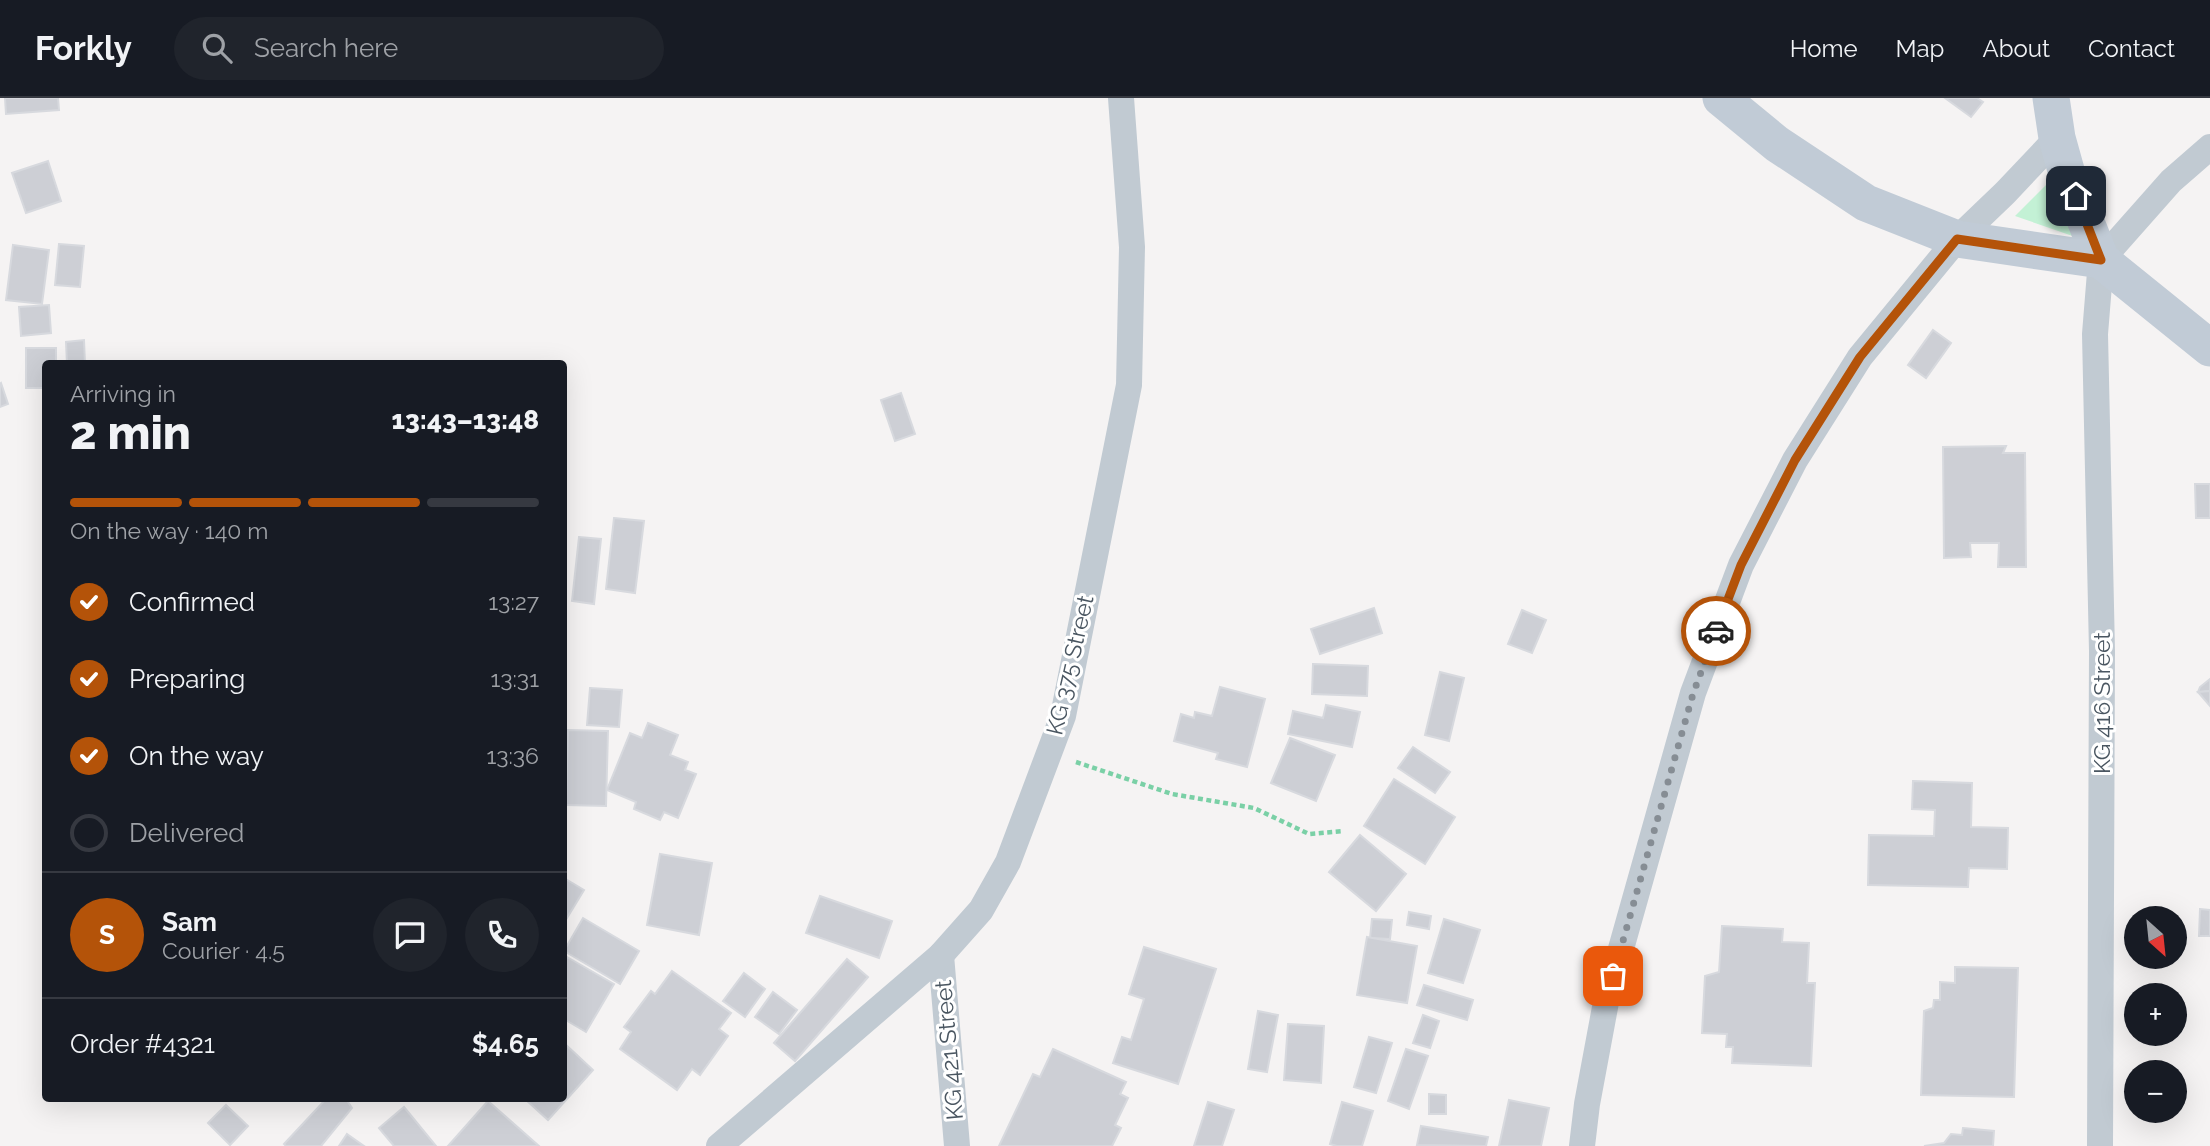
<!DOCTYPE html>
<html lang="en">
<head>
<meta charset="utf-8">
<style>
  :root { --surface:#171b24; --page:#20242c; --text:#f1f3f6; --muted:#9ea1a6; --line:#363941; --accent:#b45309 }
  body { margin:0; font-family:Raleway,sans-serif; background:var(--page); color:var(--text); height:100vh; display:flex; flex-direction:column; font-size:26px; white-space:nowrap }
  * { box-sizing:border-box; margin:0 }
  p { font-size:23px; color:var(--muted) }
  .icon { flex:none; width:38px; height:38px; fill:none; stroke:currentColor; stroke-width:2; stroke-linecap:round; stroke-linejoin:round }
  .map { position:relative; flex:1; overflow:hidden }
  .sheet { position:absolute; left:42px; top:262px; width:525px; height:742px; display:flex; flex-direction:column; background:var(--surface); border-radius:7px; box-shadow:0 7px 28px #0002 }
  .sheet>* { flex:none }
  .needle { width:46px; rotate:153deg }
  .controls { position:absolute; left:2124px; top:808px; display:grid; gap:14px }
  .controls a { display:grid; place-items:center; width:63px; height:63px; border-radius:50%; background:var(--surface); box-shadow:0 7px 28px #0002; font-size:35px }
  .pin { position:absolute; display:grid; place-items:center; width:60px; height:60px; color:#fff; margin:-30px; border-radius:14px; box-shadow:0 4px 10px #0006 }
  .courier { position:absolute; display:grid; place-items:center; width:70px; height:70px; margin:-35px; border:5px solid #b45309; border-radius:50%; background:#fff; color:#222; box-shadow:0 2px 9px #0007 }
  .head em { font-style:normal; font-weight:800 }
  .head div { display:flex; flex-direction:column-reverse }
  .head { display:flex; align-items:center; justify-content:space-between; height:119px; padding:0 28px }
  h1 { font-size:46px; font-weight:800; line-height:52px }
  .bar { display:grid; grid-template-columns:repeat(4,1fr); gap:10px 7px; align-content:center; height:84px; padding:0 28px }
  .bar i { height:9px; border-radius:5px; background:var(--line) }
  .bar .current { background:var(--accent) }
  .bar p { grid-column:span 4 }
  .line { display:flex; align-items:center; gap:18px; padding:0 28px; border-top:2px solid var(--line) }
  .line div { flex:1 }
  .round { display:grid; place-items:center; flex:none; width:74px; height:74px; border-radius:37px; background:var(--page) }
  ol { padding:0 28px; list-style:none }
  li { display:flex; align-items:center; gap:21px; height:77px }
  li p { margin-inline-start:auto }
  li .icon { padding:7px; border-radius:50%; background:var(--accent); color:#fff; stroke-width:4 }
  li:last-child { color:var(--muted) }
  li i { width:38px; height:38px; border:4px solid var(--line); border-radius:50% }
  header { display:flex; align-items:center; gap:42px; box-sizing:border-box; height:98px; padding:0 35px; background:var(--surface); border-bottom:2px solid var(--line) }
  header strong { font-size:33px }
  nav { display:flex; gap:38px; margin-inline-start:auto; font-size:24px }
  .search { width:490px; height:63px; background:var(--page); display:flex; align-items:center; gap:18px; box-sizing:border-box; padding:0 24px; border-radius:38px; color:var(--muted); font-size:26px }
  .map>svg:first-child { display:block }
</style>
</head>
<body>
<header>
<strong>Forkly</strong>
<div class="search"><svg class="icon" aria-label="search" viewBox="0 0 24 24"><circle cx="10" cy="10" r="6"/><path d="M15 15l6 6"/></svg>Search here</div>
<nav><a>Home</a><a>Map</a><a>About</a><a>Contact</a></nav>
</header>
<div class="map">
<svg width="2210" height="1048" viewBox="0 0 2210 1048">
  <rect width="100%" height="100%" fill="#f5f3f3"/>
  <path fill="#c3f1d5" d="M2056,77L2090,144L2015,118Z"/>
  <g fill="#cdcfd5" stroke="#d7d9de" stroke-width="2">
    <path d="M5,0H58L59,12L6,16Z"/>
    <path d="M1945,0H1977L1983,4L1971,19Z"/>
    <path d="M48,63L61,103L26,115L12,75Z"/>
    <path d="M59,146L84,148L80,189L55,187Z"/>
    <path d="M13,147L49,152L42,206L6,202Z"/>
    <path d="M49,207L51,235L21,238L19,209Z"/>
    <path d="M1933,232L1951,245L1926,280L1908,267Z"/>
    <path d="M84,242L85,266H67L66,244Z"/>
    <path d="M26,250H56V266H46V290H26Z"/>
    <path d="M1,285L8,306L0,309V286Z"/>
    <path d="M901,295L915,336L895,343L881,302Z"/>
    <path d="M2006,348L2003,355H2025L2026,469H1998L1999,445H1970L1971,459L1944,460L1943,349Z"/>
    <path d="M2195,386H2210V420H2196Z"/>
    <path d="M614,420L644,423L635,495L606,491Z"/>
    <path d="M579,439L601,441L594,506L572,503Z"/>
    <path d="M1374,510L1382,535L1320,556L1311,531Z"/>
    <path d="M1522,512L1546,522L1532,555L1508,546Z"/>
    <path d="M1313,566L1368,568L1367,598L1312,596Z"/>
    <path d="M1440,574L1464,580L1449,643L1425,637Z"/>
    <path d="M2210,581V593L2198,594L2200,589Z"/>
    <path d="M1220,589L1265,601L1247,669L1216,661L1218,655L1174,643L1181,616L1194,620L1195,614L1212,618Z"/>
    <path d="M590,590L622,592L619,629L587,627Z"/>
    <path d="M2210,593V608L2198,594Z"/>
    <path d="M1326,607L1360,614L1352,649L1288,636L1293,613L1323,620Z"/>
    <path d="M648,625L678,637L670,657L688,664L685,672L696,676L678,720L664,714L660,722L634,711L636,704L607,692L630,635L642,640Z"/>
    <path d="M568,632L608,633L606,708L566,707Z"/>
    <path d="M1290,640L1335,657L1316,703L1271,685Z"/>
    <path d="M1413,649L1450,674L1435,695L1398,670Z"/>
    <path d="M1394,681L1455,719L1425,766L1364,728Z"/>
    <path d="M1913,683L1972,685L1971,729L2008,730L2007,771L1969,770L1968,789L1868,787L1869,737L1934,738L1935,712L1912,711Z"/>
    <path d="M1360,737L1406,776L1376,813L1329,774Z"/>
    <path d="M660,756L712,765L699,837L647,827Z"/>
    <path d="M564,780L584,792L564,825Z"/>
    <path d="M820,798L892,823L879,860L806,835Z"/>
    <path d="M2200,811L2210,812V838H2199Z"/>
    <path d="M1409,814L1431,818L1429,831L1407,827Z"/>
    <path d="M583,820L639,853L620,886L564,853Z"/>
    <path d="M1372,821L1392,822L1390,841L1370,840Z"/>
    <path d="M1444,821L1480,832L1463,885L1428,875Z"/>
    <path d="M1722,828L1783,831L1782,844L1809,845L1807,885H1815L1811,968L1732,965L1733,949H1726L1727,936L1702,935L1705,878L1719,874Z"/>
    <path d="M1367,839L1417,848L1407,905L1357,897Z"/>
    <path d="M1144,849L1216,871L1178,986L1113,965L1122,939L1131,942L1144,901L1129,896Z"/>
    <path d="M567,859L614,886L586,934L564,921V865Z"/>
    <path d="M847,861L868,879L795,963L774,945Z"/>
    <path d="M1955,869L2018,870L2014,999L1921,997L1924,913L1933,910L1934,902H1940V884L1955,885Z"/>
    <path d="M672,873L731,915L719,931L728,938L700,977L692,971L677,992L620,951L631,934L624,929L651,893L655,896Z"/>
    <path d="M744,875L765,891L745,919L723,903Z"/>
    <path d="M1424,887L1473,902L1467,922L1417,907Z"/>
    <path d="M773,894L797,912L779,936L755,919Z"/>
    <path d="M1258,913L1278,917L1267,974L1248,971Z"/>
    <path d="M1423,917L1439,923L1430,950L1413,945Z"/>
    <path d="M1288,926L1324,928L1321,985L1284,982Z"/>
    <path d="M1369,939L1392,945L1376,995L1354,989Z"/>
    <path d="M564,945L593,972L548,1022L525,1001H564Z"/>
    <path d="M1053,951L1126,984L1120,996L1128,1000L1115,1027L1121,1030L1112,1048H999L1033,976L1040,979Z"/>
    <path d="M1406,951L1428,958L1409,1011L1388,1003Z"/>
    <path d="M1429,996L1446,997V1016H1429Z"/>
    <path d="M326,1001H346L352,1010L321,1048H286L284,1046Z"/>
    <path d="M1509,1002L1549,1010L1541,1048H1499Z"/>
    <path d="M488,1003L539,1048H448Z"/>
    <path d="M1208,1004L1234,1012L1222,1048H1194Z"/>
    <path d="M1342,1004L1373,1013L1362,1048H1337L1330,1046Z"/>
    <path d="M226,1007L248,1028L230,1047L208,1025Z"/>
    <path d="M404,1009L436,1048H394L379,1030Z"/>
    <path d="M1421,1028L1488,1039L1486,1048L1417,1047Z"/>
    <path d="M1963,1030L1994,1033L1993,1048H1924L1944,1045L1951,1036L1962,1037Z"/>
    <path d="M347,1036L364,1048H339Z"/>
  </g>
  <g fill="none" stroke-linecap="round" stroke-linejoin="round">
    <path stroke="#7ad0a6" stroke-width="4.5" stroke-dasharray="5 3.5" stroke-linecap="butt" d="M1076,664L1172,696L1254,710L1309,736L1344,733"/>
    <g stroke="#c1cad2" stroke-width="26">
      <path d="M941,857L957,1048"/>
      <path d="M719,1048L941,857L981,812L1008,764L1063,618L1129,287L1132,149L1121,0"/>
      <path d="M1582,1048L1587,1006L1606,904L1693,595L1741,467L1795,362L1860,259L1957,141L2005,95L2057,40"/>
      <path d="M2100,1048L2102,553L2095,236L2101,162L2171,83L2210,49"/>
    </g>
    <g stroke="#c1cbd6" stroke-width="37">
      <path d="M1721,0L1777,46L1866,105L1957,141L2101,162"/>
      <path d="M2051,0L2057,40L2067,76L2101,162L2210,250"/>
    </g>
  </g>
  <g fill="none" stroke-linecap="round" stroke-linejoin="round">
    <path stroke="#868d94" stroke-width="7" stroke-dasharray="0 12.6" d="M1613,878L1693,596L1716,533"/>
    <path stroke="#b45309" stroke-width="9" d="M1716,533L1741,467L1795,362L1860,259L1957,141L2101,162L2076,98"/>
  </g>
  <g text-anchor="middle" stroke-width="6" stroke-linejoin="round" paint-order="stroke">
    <g font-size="23" fill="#4a5661" stroke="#fff">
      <text transform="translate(1070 567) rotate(-77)" y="8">KG 375 Street</text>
      <text transform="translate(2102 605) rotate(-90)" y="8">KG 416 Street</text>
      <text transform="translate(949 952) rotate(-95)" y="8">KG 421 Street</text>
    </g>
  </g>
</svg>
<div class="controls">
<a><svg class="needle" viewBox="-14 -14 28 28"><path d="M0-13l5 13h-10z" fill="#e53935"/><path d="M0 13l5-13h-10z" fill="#9ea1a6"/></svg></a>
<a>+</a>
<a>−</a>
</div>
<div class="pin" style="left:1613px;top:878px;background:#ea580c"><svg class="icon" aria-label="bag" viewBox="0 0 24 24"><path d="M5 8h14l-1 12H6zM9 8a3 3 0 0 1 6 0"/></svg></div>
<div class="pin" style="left:2076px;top:98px;background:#1f2937"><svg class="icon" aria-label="home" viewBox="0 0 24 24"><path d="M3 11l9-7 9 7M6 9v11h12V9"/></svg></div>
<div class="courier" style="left:1716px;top:533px"><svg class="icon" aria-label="car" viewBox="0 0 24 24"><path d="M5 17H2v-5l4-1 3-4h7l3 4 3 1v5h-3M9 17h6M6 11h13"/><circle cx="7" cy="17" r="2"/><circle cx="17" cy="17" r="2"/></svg></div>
<section class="sheet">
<div class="head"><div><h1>2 min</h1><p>Arriving in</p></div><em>13:43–13:48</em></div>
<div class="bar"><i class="current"></i><i class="current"></i><i class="current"></i><i></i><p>On the way · 140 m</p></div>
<ol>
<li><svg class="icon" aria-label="check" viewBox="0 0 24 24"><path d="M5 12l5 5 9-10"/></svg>Confirmed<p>13:27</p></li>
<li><svg class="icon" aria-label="check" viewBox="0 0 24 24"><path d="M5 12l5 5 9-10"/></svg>Preparing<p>13:31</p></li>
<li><svg class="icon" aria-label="check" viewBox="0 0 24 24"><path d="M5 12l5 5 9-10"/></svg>On the way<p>13:36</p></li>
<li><i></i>Delivered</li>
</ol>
<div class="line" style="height:126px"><b class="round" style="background:var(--accent);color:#fff">S</b><div><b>Sam</b><p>Courier · 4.5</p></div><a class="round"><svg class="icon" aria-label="chat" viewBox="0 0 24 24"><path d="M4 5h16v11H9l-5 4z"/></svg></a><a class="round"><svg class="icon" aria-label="phone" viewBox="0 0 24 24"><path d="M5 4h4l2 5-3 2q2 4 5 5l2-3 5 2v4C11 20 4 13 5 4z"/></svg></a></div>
<div class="line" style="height:91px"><div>Order #4321</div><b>$4.65</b></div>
</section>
</div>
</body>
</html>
